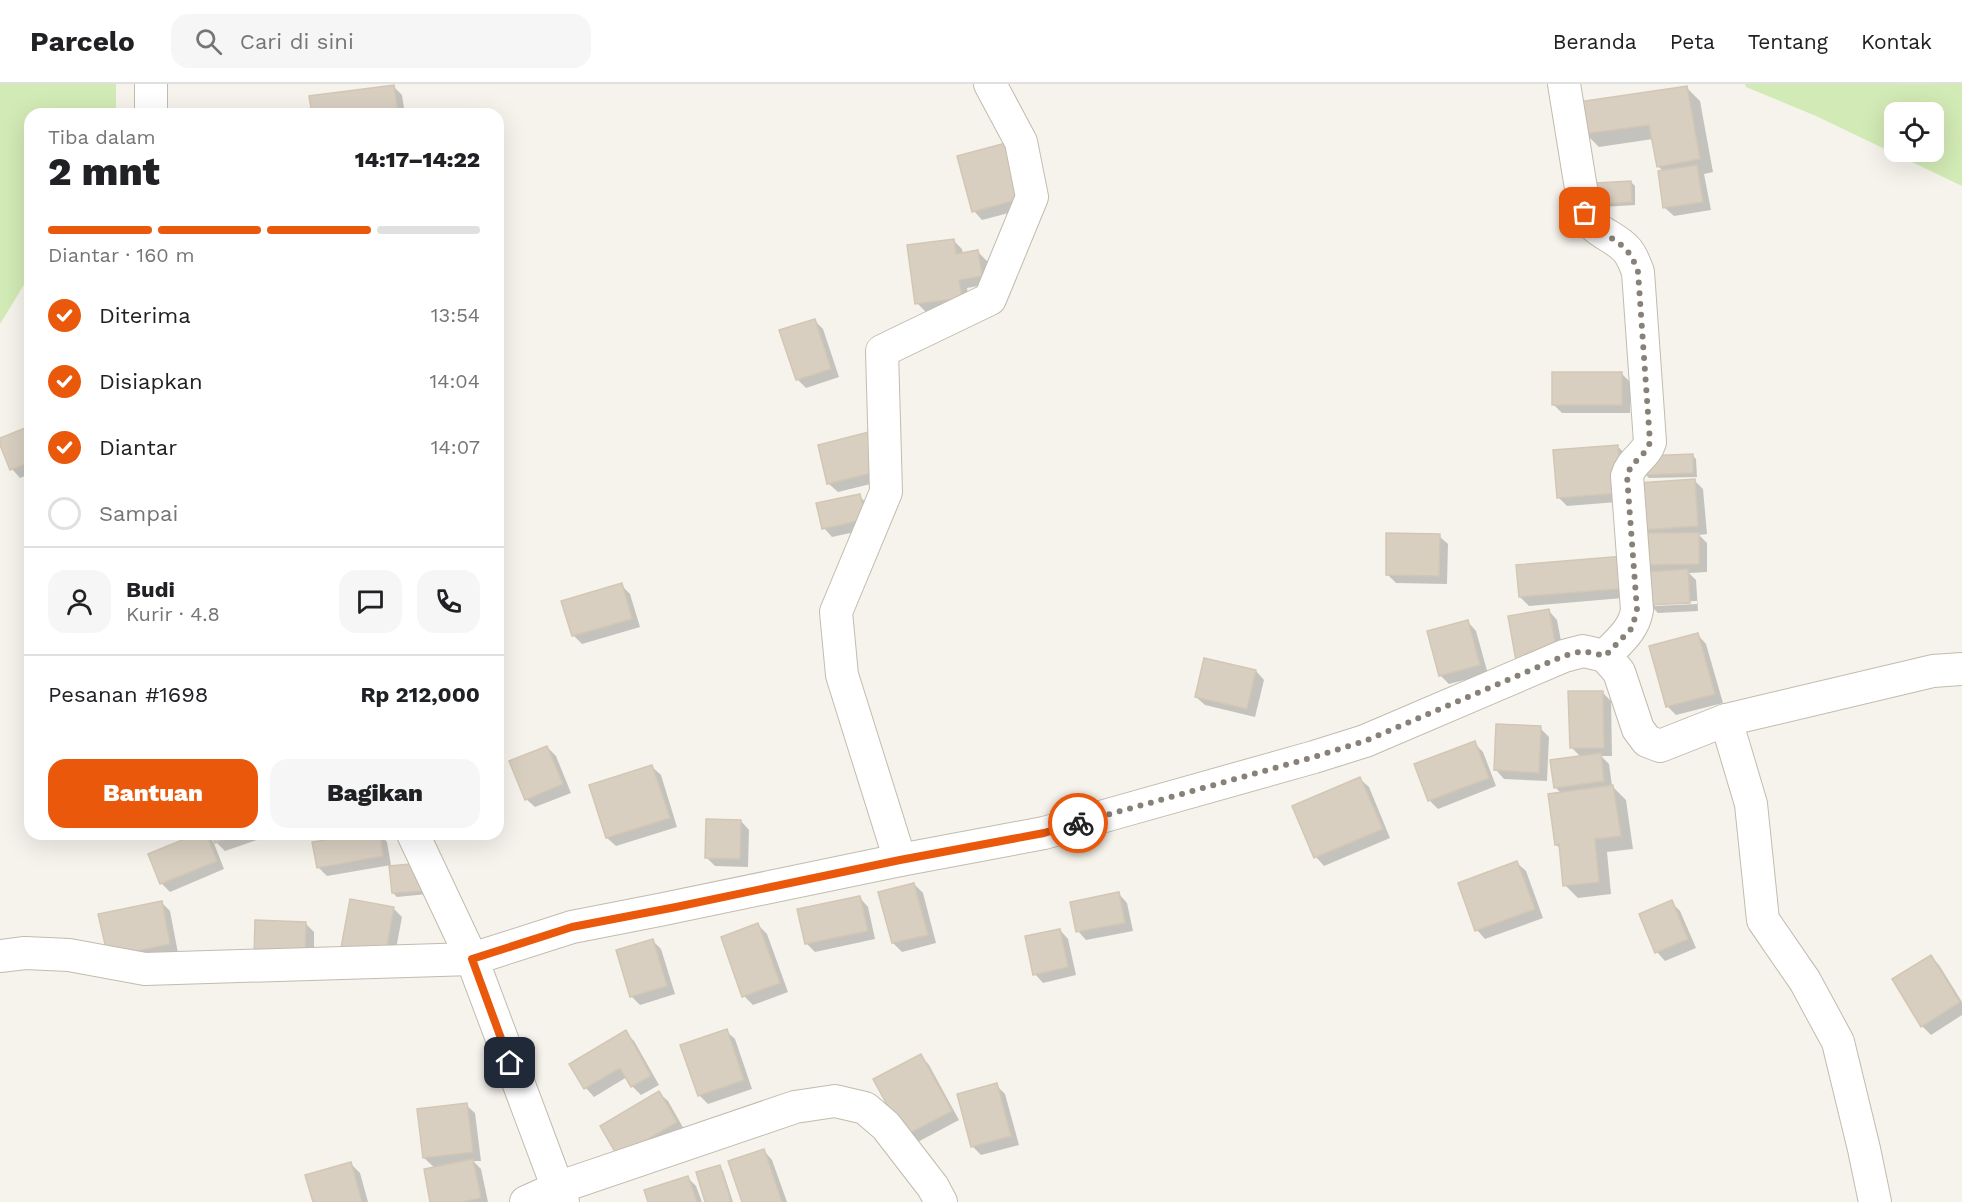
<!DOCTYPE html>
<html lang="id">
<head>
<meta charset="utf-8">
<style>
  :root { --surface:#fff; --page:#f6f6f6; --text:#202124; --muted:#757577; --line:#e0e0e0; --accent:#ea580c }
  body { margin:0; font-family:"Work Sans",sans-serif; background:var(--page); color:var(--text); height:100vh; display:flex; flex-direction:column; font-size:22px; white-space:nowrap }
  * { box-sizing:border-box; margin:0 }
  p { font-size:20px; color:var(--muted) }
  .icon { flex:none; width:33px; height:33px; fill:none; stroke:currentColor; stroke-width:2; stroke-linecap:round; stroke-linejoin:round }
  .map { position:relative; flex:1; overflow:hidden }
  .sheet { position:absolute; left:24px; top:24px; width:480px; height:732px; display:flex; flex-direction:column; background:var(--surface); border-radius:18px; box-shadow:0 6px 24px #0002 }
  .sheet>* { flex:none }
  .controls { position:absolute; left:1884px; top:18px; display:grid; gap:12px }
  .controls a { display:grid; place-items:center; width:60px; height:60px; border-radius:12px; background:var(--surface); box-shadow:0 6px 24px #0002; font-size:30px }
  .pin { position:absolute; display:grid; place-items:center; width:51px; height:51px; color:#fff; margin:-26px; border-radius:12px; box-shadow:0 3px 9px #0006 }
  .courier { position:absolute; display:grid; place-items:center; width:60px; height:60px; margin:-30px; border:4px solid #ea580c; border-radius:50%; background:#fff; color:#222; box-shadow:0 2px 8px #0007 }
  .overview em { font-style:normal; font-weight:800 }
  .overview div { display:flex; flex-direction:column-reverse }
  .overview { display:flex; align-items:center; justify-content:space-between; height:102px; padding:0 24px }
  h1 { font-size:39px; font-weight:800; line-height:45px }
  .bar { display:grid; grid-template-columns:repeat(4,1fr); gap:9px 6px; align-content:center; height:72px; padding:0 24px }
  .bar i { height:8px; border-radius:4px; background:var(--line) }
  .bar .active { background:var(--accent) }
  .bar p { grid-column:span 4 }
  .line { display:flex; align-items:center; gap:15px; padding:0 24px; border-top:2px solid var(--line) }
  .line div { flex:1 }
  .round { display:grid; place-items:center; flex:none; width:63px; height:63px; border-radius:18px; background:var(--page) }
  ol { padding:0 24px; list-style:none }
  li { display:flex; align-items:center; gap:18px; height:66px }
  li p { margin-inline-start:auto }
  li .icon { padding:6px; border-radius:50%; background:var(--accent); color:#fff; stroke-width:4 }
  li:last-child { color:var(--muted) }
  li i { width:33px; height:33px; border:3px solid var(--line); border-radius:50% }
  .primary-button { display:flex; gap:12px; margin-top:auto; padding:12px 24px }
  .primary-button a { flex:1; height:69px; border-radius:18px; background:var(--accent); color:#fff; font-size:24px; font-weight:800; line-height:69px; text-align:center }
  .primary-button a+a { background:var(--page); color:var(--text) }
  header { display:flex; align-items:center; gap:36px; box-sizing:border-box; height:84px; padding:0 30px; background:var(--surface); border-bottom:2px solid var(--line) }
  header strong { font-size:28px }
  nav { display:flex; gap:33px; margin-inline-start:auto; font-size:21px }
  .search { width:420px; height:54px; background:var(--page); display:flex; align-items:center; gap:15px; box-sizing:border-box; padding:0 21px; border-radius:18px; color:var(--muted); font-size:22px }
  .map>svg:first-child { display:block }
</style>
</head>
<body>
<header>
<strong>Parcelo</strong>
<div class="search"><svg class="icon" aria-label="search" viewBox="0 0 24 24"><circle cx="10" cy="10" r="6"/><path d="M15 15l6 6"/></svg>Cari di sini</div>
<nav><a>Beranda</a><a>Peta</a><a>Tentang</a><a>Kontak</a></nav>
</header>
<div class="map">
<svg width="1962" height="1118" viewBox="0 0 1962 1118">
  <rect width="100%" height="100%" fill="#f6f3ec"/>
  <g fill="#d2eab5" fill-rule="evenodd">
    <path d="M0,0H116V30H30V191L0,240Z"/>
    <path d="M1745,0H1962V102L1816,32L1746,3ZM1894,28H1934V68H1894Z"/>
  </g>
  <g fill="#0003" fill-rule="evenodd">
    <path d="M393,2L402,11L405,30H313Z"/>
    <path d="M1686,3L1700,17L1713,88L1704,90L1711,126L1674,132L1665,124L1664,88L1658,82L1653,55L1599,63L1586,50Z"/>
    <path d="M959,73L1028,124L982,136L974,127Z"/>
    <path d="M1631,98L1635,102V121L1602,123L1598,119Z"/>
    <path d="M953,156L962,165L963,170L978,168L987,177L990,200L967,204L970,222L926,228L917,219Z"/>
    <path d="M814,236L823,245L839,293L806,304L797,295Z"/>
    <path d="M1621,289L1630,298V329H1562L1554,321Z"/>
    <path d="M30,344V390L20,394L12,385L0,356Z"/>
    <path d="M819,363L891,395L838,408L829,400Z"/>
    <path d="M1618,363L1627,371L1630,417L1567,422L1558,413Z"/>
    <path d="M1692,371L1696,375L1697,393L1649,394L1645,390Z"/>
    <path d="M1694,396L1703,405L1707,450L1699,451L1707,459V488L1689,489L1696,496L1698,527L1658,529L1649,520L1642,480L1643,445ZM1697,517V520L1655,522V519Z"/>
    <path d="M859,412L868,420L873,444L832,453L824,444Z"/>
    <path d="M1439,452L1448,460L1447,500L1396,499L1387,490Z"/>
    <path d="M1624,473L1635,513L1529,522L1520,513Z"/>
    <path d="M621,501L630,510L640,543L582,560L573,551Z"/>
    <path d="M1549,527L1557,536L1565,578L1527,585Z"/>
    <path d="M1468,538L1476,547L1488,590L1449,600L1440,591Z"/>
    <path d="M1698,551L1706,560L1723,619L1676,631L1667,622Z"/>
    <path d="M1256,587L1264,596L1255,633L1205,621L1196,613Z"/>
    <path d="M1602,608L1611,617L1612,672H1601L1609,680L1612,702L1626,716L1633,765L1607,768L1611,810L1578,814L1565,801L1561,765L1556,761L1561,709L1555,703L1581,673L1571,663Z"/>
    <path d="M1540,644L1549,653L1547,697L1504,695L1496,686Z"/>
    <path d="M1474,659L1483,668L1496,702L1438,725L1429,716Z"/>
    <path d="M547,663L556,672L571,709L535,723L526,715Z"/>
    <path d="M652,683L661,691L677,743L616,762L607,754Z"/>
    <path d="M1360,695L1369,703L1390,754L1324,782L1316,773Z"/>
    <path d="M741,737L749,746L748,783L715,782L707,774Z"/>
    <path d="M201,750H205L213,757L224,785L170,808L161,799Z"/>
    <path d="M214,750H267L268,752L225,767L216,758Z"/>
    <path d="M361,750H380L387,758L391,781L327,792L318,783L363,752Z"/>
    <path d="M1517,779L1526,787L1543,834L1485,855L1477,846L1460,800Z"/>
    <path d="M391,784L428,810L397,813L393,809Z"/>
    <path d="M914,800L923,809L936,859L902,868L893,859Z"/>
    <path d="M1119,810L1127,819L1133,847L1086,856L1078,847Z"/>
    <path d="M860,814L868,823L875,855L815,868L806,859Z"/>
    <path d="M161,818L170,827L178,869L118,881Z"/>
    <path d="M1671,818L1680,827L1696,864L1665,877L1657,868Z"/>
    <path d="M393,824L402,833L393,881L352,873Z"/>
    <path d="M305,839L314,848V883L264,881Z"/>
    <path d="M758,841L767,850L788,908L753,921L744,912Z"/>
    <path d="M1060,846L1068,855L1076,891L1043,899L1035,890Z"/>
    <path d="M652,856L661,865L675,910L640,921L631,912Z"/>
    <path d="M1931,873L1939,881L1962,918V931L1931,951L1922,942Z"/>
    <path d="M726,947L735,955L752,1005L708,1020L699,1011Z"/>
    <path d="M625,948L634,957L659,1001L641,1011L632,1002L627,993L594,1013L586,1004Z"/>
    <path d="M921,972L929,981L959,1036L914,1060L905,1052Z"/>
    <path d="M996,1001L1005,1010L1019,1061L981,1071L972,1062Z"/>
    <path d="M659,1009L668,1017L685,1047L628,1081Z"/>
    <path d="M466,1021L475,1029L481,1077H473L481,1085L488,1118H432L435,1084L424,1074Z"/>
    <path d="M764,1067L772,1076L787,1118H744Z"/>
    <path d="M351,1080L360,1089L368,1118H314Z"/>
    <path d="M719,1083L723,1087L733,1118H706Z"/>
    <path d="M687,1093L696,1102L702,1118H650Z"/>
  </g>
  <g fill="#d8cfc1" stroke="#d3c7b4" stroke-width="1.5">
    <path d="M394,1L398,30H312L309,12Z"/>
    <path d="M1687,2L1700,75L1657,83L1649,41L1584,50L1579,18Z"/>
    <path d="M1006,59L1020,115L972,128L957,72Z"/>
    <path d="M1697,81L1703,118L1663,124L1658,87Z"/>
    <path d="M1631,97L1632,118L1597,120L1595,99Z"/>
    <path d="M954,155L956,170L978,166L982,192L959,196L962,214L915,220L907,161Z"/>
    <path d="M815,235L831,285L796,296L779,246Z"/>
    <rect x="1552" y="288" width="70" height="33"/>
    <path d="M30,342V378L10,386L0,361V354Z"/>
    <path d="M873,347L883,386L827,400L818,361Z"/>
    <path d="M1618,361L1622,409L1557,414L1553,366Z"/>
    <path d="M1693,370V389L1644,391L1643,372Z"/>
    <path d="M1695,395L1698,442L1641,446L1638,399Z"/>
    <path d="M860,410L866,435L822,445L816,419Z"/>
    <path d="M1386,449L1440,450L1439,492L1386,491Z"/>
    <path d="M1640,449H1699V480L1641,481Z"/>
    <path d="M1624,472L1627,504L1519,513L1516,481Z"/>
    <path d="M1688,485L1690,519L1647,521L1646,488Z"/>
    <path d="M622,499L632,535L572,552L561,517Z"/>
    <path d="M1549,525L1557,570L1516,577L1508,532Z"/>
    <path d="M1468,536L1480,581L1439,592L1427,547Z"/>
    <path d="M1698,549L1715,610L1666,623L1649,562Z"/>
    <path d="M1204,574L1256,586L1247,625L1195,613Z"/>
    <path d="M1568,607H1603L1604,664H1570Z"/>
    <path d="M1496,640L1541,642L1539,689L1494,686Z"/>
    <path d="M1475,657L1489,694L1428,717L1414,680Z"/>
    <path d="M547,662L563,700L525,716L509,677Z"/>
    <path d="M1601,669L1604,697L1554,704L1550,676Z"/>
    <path d="M652,681L670,734L606,754L589,701Z"/>
    <path d="M1360,693L1383,745L1314,774L1292,722Z"/>
    <path d="M1613,701L1621,752L1595,755L1599,798L1563,802L1559,760L1555,761L1548,710Z"/>
    <path d="M706,735L741,736L740,775L705,774Z"/>
    <path d="M197,750H206L217,777L160,800L148,770Z"/>
    <path d="M212,750H240L215,759Z"/>
    <path d="M363,750H380L383,772L317,784L312,758Z"/>
    <path d="M1517,777L1535,825L1475,847L1458,799Z"/>
    <path d="M422,779L424,807L392,809L389,782Z"/>
    <path d="M914,799L928,851L892,859L878,808Z"/>
    <path d="M1119,808L1125,839L1076,848L1070,818Z"/>
    <path d="M860,812L868,847L805,860L797,825Z"/>
    <path d="M350,815L394,823L385,873L341,864Z"/>
    <path d="M1672,816L1688,855L1655,869L1639,830Z"/>
    <path d="M162,817L170,860L108,873L98,830Z"/>
    <path d="M255,836L306,838L305,875L254,873Z"/>
    <path d="M758,839L780,899L742,913L721,853Z"/>
    <path d="M1060,845L1068,883L1033,891L1025,852Z"/>
    <path d="M653,855L667,902L630,913L616,866Z"/>
    <path d="M1931,871L1960,918L1921,943L1892,895Z"/>
    <path d="M727,945L744,996L698,1012L680,961Z"/>
    <path d="M626,946L651,992L631,1003L620,984L584,1005L569,980Z"/>
    <path d="M921,970L952,1027L904,1052L873,995Z"/>
    <path d="M997,999L1011,1052L971,1063L957,1010Z"/>
    <path d="M659,1007L677,1038L618,1073L600,1042Z"/>
    <path d="M467,1019L473,1068L423,1074L417,1025Z"/>
    <path d="M764,1065L782,1118H742L728,1077Z"/>
    <path d="M473,1075L481,1114L462,1118H430L424,1085Z"/>
    <path d="M351,1078L362,1118H313L305,1091Z"/>
    <path d="M720,1081L731,1118H705L696,1088Z"/>
    <path d="M688,1092L697,1118H648L644,1106Z"/>
  </g>
  <g fill="none" stroke-linecap="round" stroke-linejoin="round">
    <defs>
      <g id="minor">
        <path d="M151,30V0"/>
        <path d="M1605,572L1619,588L1638,645L1647,657L1660,662L1726,636L1933,587L1962,585"/>
        <path d="M1726,636L1751,720L1763,836L1805,897L1838,958L1864,1065L1875,1118"/>
        <path d="M413,750L472,875L563,1118"/>
        <path d="M900,776L842,591L836,528L886,408L882,267L990,215L1032,113L1021,58L990,0"/>
        <path d="M0,872L25,869L69,871L145,885L472,875L572,843L659,826L900,776L1044,749L1314,673L1365,657L1564,572L1583,567L1605,572C1618,558 1634,546 1637,526L1627,392C1631,377 1646,372 1650,358L1638,188C1635,181 1633,173 1627,166C1614,151 1595,150 1585,129L1564,0"/>
        <path d="M526,1118L557,1104L795,1023L835,1017L865,1024L886,1042L933,1103L941,1118"/>
      </g>
    </defs>
    <use href="#minor" stroke="#c2bbae" stroke-width="34"/>
    <use href="#minor" stroke="#fff" stroke-width="32"/>
  </g>
  <g fill="none" stroke-linecap="round" stroke-linejoin="round">
    <path stroke="#878178" stroke-width="6" stroke-dasharray="0 10.8" d="M1078,739L1314,673L1365,657L1564,572L1583,567L1605,572L1632,544L1637,526L1627,392C1631,377 1646,372 1650,358L1638,188C1635,181 1633,173 1627,167C1614,151 1595,150 1585,129"/>
    <path stroke="#ea580c" stroke-width="8" d="M510,979L472,875L572,843L676,823L900,776L1044,749L1078,739"/>
  </g>
</svg>
<div class="controls">
<a><svg class="icon" aria-label="locate" viewBox="0 0 24 24"><circle cx="12" cy="12" r="6"/><path d="M12 2v4M12 18v4M2 12h4M18 12h4"/></svg></a>
</div>
<div class="pin" style="left:1585px;top:129px;background:#ea580c"><svg class="icon" aria-label="bag" viewBox="0 0 24 24"><path d="M5 8h14l-1 12H6zM9 8a3 3 0 0 1 6 0"/></svg></div>
<div class="pin" style="left:510px;top:979px;background:#1f2937"><svg class="icon" aria-label="home" viewBox="0 0 24 24"><path d="M3 11l9-7 9 7M6 9v11h12V9"/></svg></div>
<div class="courier" style="left:1078px;top:739px"><svg class="icon" aria-label="bike" viewBox="0 0 24 24"><circle cx="6" cy="16" r="4"/><circle cx="18" cy="16" r="4"/><path d="M6 16l4-8h5l3 8M10 8l3 8H6M13 5h3"/></svg></div>
<section class="sheet">
<div class="overview"><div><h1>2 mnt</h1><p>Tiba dalam</p></div><em>14:17–14:22</em></div>
<div class="bar"><i class="active"></i><i class="active"></i><i class="active"></i><i></i><p>Diantar · 160 m</p></div>
<ol>
<li><svg class="icon" aria-label="check" viewBox="0 0 24 24"><path d="M5 12l5 5 9-10"/></svg>Diterima<p>13:54</p></li>
<li><svg class="icon" aria-label="check" viewBox="0 0 24 24"><path d="M5 12l5 5 9-10"/></svg>Disiapkan<p>14:04</p></li>
<li><svg class="icon" aria-label="check" viewBox="0 0 24 24"><path d="M5 12l5 5 9-10"/></svg>Diantar<p>14:07</p></li>
<li><i></i>Sampai</li>
</ol>
<div class="line" style="height:108px"><a class="round"><svg class="icon" aria-label="person" viewBox="0 0 24 24"><circle cx="12" cy="8" r="4"/><path d="M4 21q1-7 8-7t8 7"/></svg></a><div><b>Budi</b><p>Kurir · 4.8</p></div><a class="round"><svg class="icon" aria-label="chat" viewBox="0 0 24 24"><path d="M4 5h16v11H9l-5 4z"/></svg></a><a class="round"><svg class="icon" aria-label="phone" viewBox="0 0 24 24"><path d="M5 4h4l2 5-3 2q2 4 5 5l2-3 5 2v4C11 20 4 13 5 4z"/></svg></a></div>
<div class="line" style="height:78px"><div>Pesanan #1698</div><b>Rp 212,000</b></div>
<div class="primary-button"><a>Bantuan</a><a>Bagikan</a></div>
</section>
</div>
</body>
</html>
